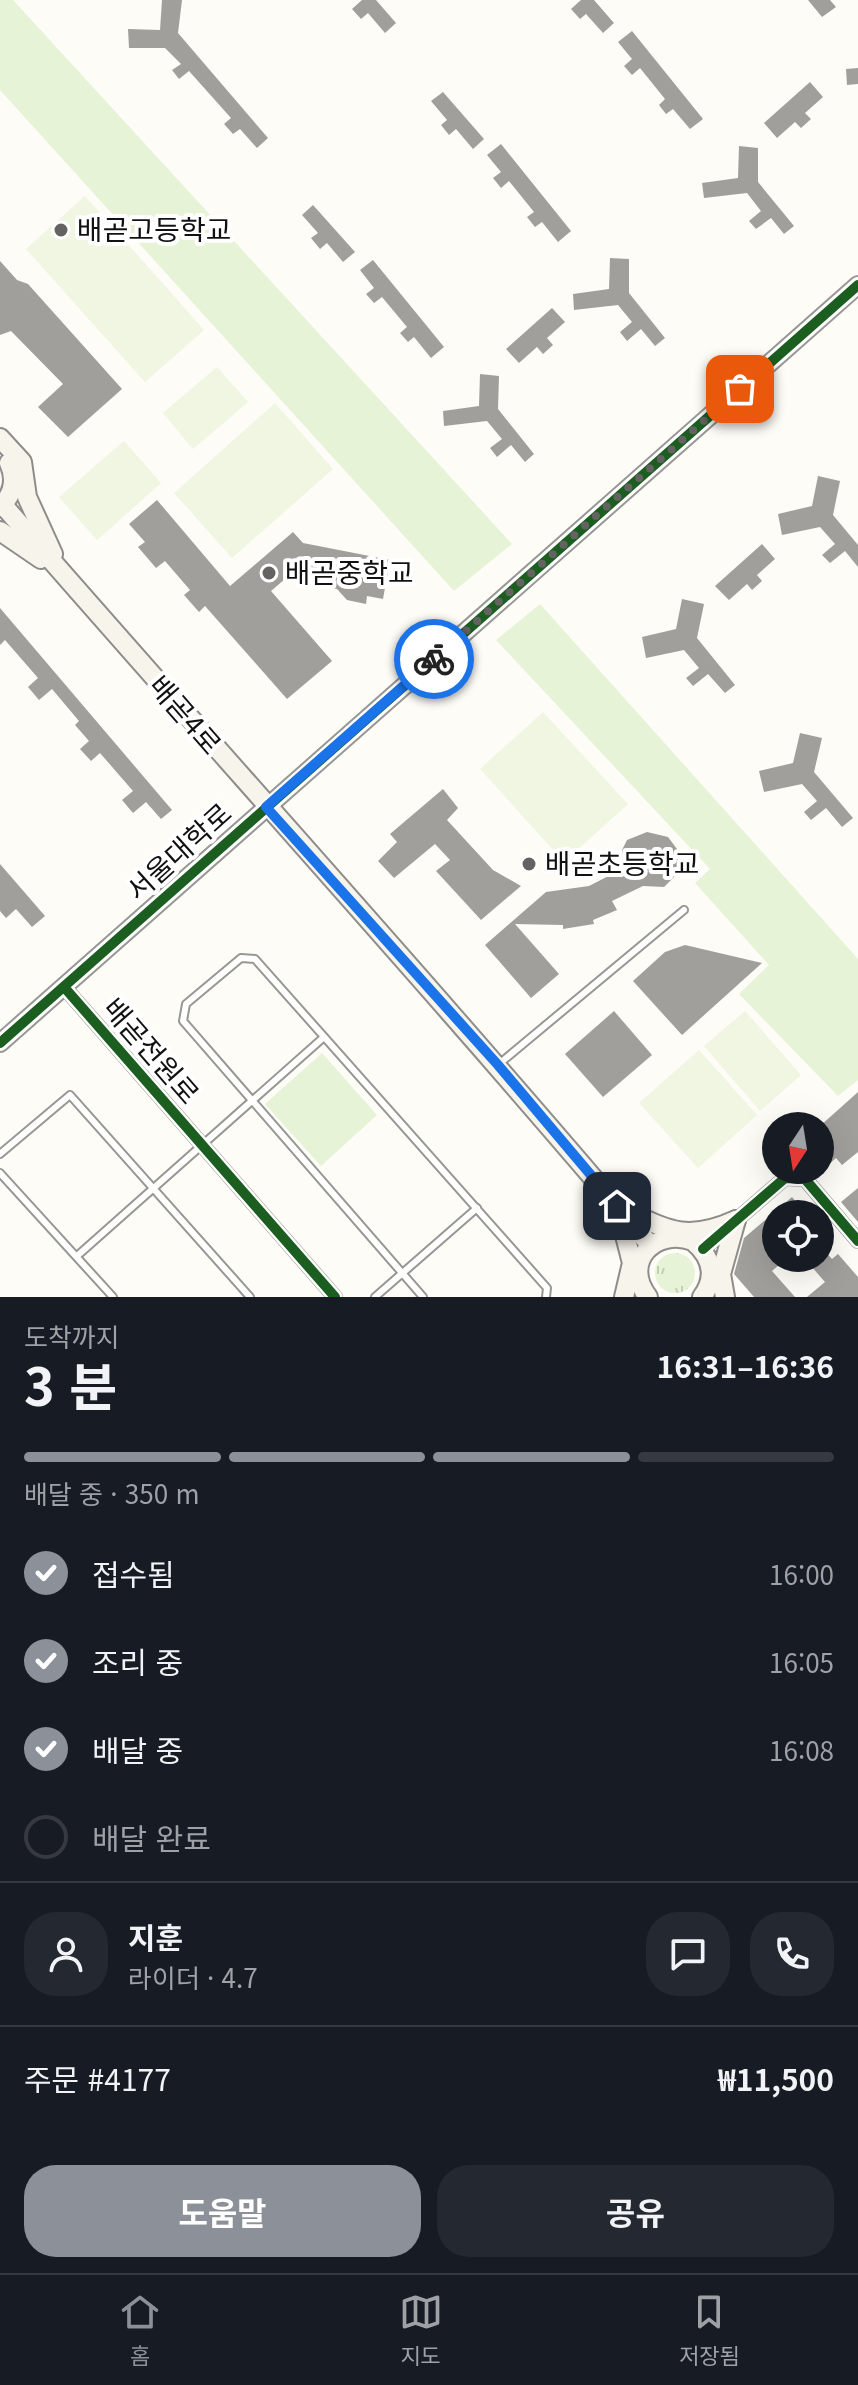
<!DOCTYPE html>
<html lang="ko">
<head>
<meta charset="utf-8">
<style>
  :root { --surface:#171b24; --page:#242831; --text:#f1f3f6; --muted:#9ea1a6; --line:#363941; --accent:#8c9099 }
  body { margin:0; font-family:Georgia,"Noto Sans KR",serif; background:var(--page); color:var(--text); height:100vh; display:flex; flex-direction:column; font-size:30px; white-space:nowrap }
  * { box-sizing:border-box; margin:0 }
  p { font-size:26px; color:var(--muted) }
  .icon { flex:none; width:44px; height:44px; fill:none; stroke:currentColor; stroke-width:2; stroke-linecap:round; stroke-linejoin:round }
  .map { position:relative; height:1297px; overflow:hidden }
  .side { display:flex; flex-direction:column; background:var(--surface); flex:1 }
  .side>* { flex:none }
  .needle { width:52px; rotate:192deg }
  .controls { position:absolute; left:762px; top:1112px; display:grid; gap:16px }
  .controls a { display:grid; place-items:center; width:72px; height:72px; border-radius:50%; background:var(--surface); box-shadow:0 8px 32px #0002; font-size:40px }
  .pin { position:absolute; display:grid; place-items:center; width:68px; height:68px; color:#fff; margin:-34px; border-radius:16px; box-shadow:0 4px 12px #0006 }
  .courier { position:absolute; display:grid; place-items:center; width:80px; height:80px; margin:-40px; border:6px solid #1a73e8; border-radius:50%; background:#fff; color:#222; box-shadow:0 2px 10px #0007 }
  .overview em { font-style:normal; font-weight:700 }
  .overview div { display:flex; flex-direction:column-reverse }
  .overview { display:flex; align-items:center; justify-content:space-between; height:136px; padding:0 24px }
  h1 { font-size:52px; font-weight:700; line-height:60px }
  .bar { display:grid; grid-template-columns:repeat(4,1fr); gap:12px 8px; align-content:center; height:96px; padding:0 24px }
  .bar i { height:10px; border-radius:6px; background:var(--line) }
  .bar .selected { background:var(--accent) }
  .bar p { grid-column:span 4 }
  .line { display:flex; align-items:center; gap:20px; padding:0 24px; border-top:2px solid var(--line) }
  .line div { flex:1 }
  .round { display:grid; place-items:center; flex:none; width:84px; height:84px; border-radius:32px; background:var(--page) }
  ol { padding:0 24px; list-style:none }
  li { display:flex; align-items:center; gap:24px; height:88px }
  li p { margin-inline-start:auto }
  li .icon { padding:8px; border-radius:50%; background:var(--accent); color:#fff; stroke-width:4 }
  li:last-child { color:var(--muted) }
  li i { width:44px; height:44px; border:4px solid var(--line); border-radius:50% }
  .cta { display:flex; gap:16px; margin-top:auto; padding:16px 24px }
  .cta a { flex:1; height:92px; border-radius:32px; background:var(--accent); color:#fff; font-size:32px; font-weight:700; line-height:92px; text-align:center }
  .cta a+a { background:var(--page); color:var(--text) }
  .menu { display:flex; justify-content:space-around; align-items:center; height:112px; border-top:2px solid var(--line); background:var(--surface); font-size:22px; color:var(--muted) }
  .menu a { display:grid; justify-items:center; gap:4px }
  .menu .selected { color:var(--accent) }
  .map>svg:first-child { display:block }
</style>
</head>
<body>
<div class="map">
<svg width="858" height="1297" viewBox="0 0 858 1297">
  <defs>
    <pattern id="grass-tufts" width="24" height="20" patternUnits="userSpaceOnUse" patternTransform="scale(2)"><rect width="24" height="20" fill="#e7f3d7"/><path d="M3 7l-1-3M5 7V3M7 7l1-3M15 17l-1-3M17 17v-4M19 17l1-3" fill="none" stroke="#c5cfb8"/></pattern>
  </defs>
  <rect width="100%" height="100%" fill="#fdfcf7"/>
  <circle fill="url(#grass-tufts)" cx="675" cy="1273" r="20"/>
  <g fill="#e7f3d7">
    <path d="M0,0H13L512,544L454,591L0,90Z"/>
    <path d="M540,604L858,959V1080L838,1096L739,994L769,965L695,883L710,869L496,640Z"/>
    <path d="M322,1053L377,1115L321,1166L265,1104Z"/>
  </g>
  <g fill="#f0f6e1">
    <path d="M85,196L204,330L145,382L26,249Z"/>
    <path d="M217,367L248,402L193,449L163,413Z"/>
    <path d="M275,403L333,469L232,558L174,493Z"/>
    <path d="M124,441L161,483L97,540L59,497Z"/>
    <path d="M543,712L628,804L564,862L480,769Z"/>
    <path d="M745,1011L801,1075L760,1111L704,1046Z"/>
    <path d="M699,1050L757,1115L698,1168L639,1103Z"/>
  </g>
  <g fill="#a19f9c">
    <path d="M162,0H182L178,33L268,138L257,148L240,129L233,134L224,124L231,118L189,71L179,79L172,70L181,64L165,48H129L128,29L160,30Z"/>
    <path d="M362,0H376L396,23L385,33L368,13L361,19L352,9Z"/>
    <path d="M581,0H594L614,23L603,33L586,14L580,19L571,9Z"/>
    <path d="M808,0H830L836,7L822,17Z"/>
    <path d="M632,31L703,119L690,129L673,109L666,114L659,105L665,99L640,68L632,75L624,66L632,59L618,42Z"/>
    <path d="M858,68V84L847,85L846,69Z"/>
    <path d="M810,82L823,97L805,113L811,119L801,128L795,122L777,138L764,123Z"/>
    <path d="M443,92L484,139L473,149L456,129L449,135L441,125L447,120L431,101Z"/>
    <path d="M501,144L571,231L558,242L542,222L535,227L527,217L534,212L509,181L501,188L493,178L501,172L487,155Z"/>
    <path d="M739,146L758,148V182L794,226L784,234L771,218L756,229L749,221L761,211L747,193L704,198L702,183L738,178Z"/>
    <path d="M313,205L355,252L343,262L327,243L320,249L311,238L318,233L302,215Z"/>
    <path d="M610,258L629,259V293L665,338L655,346L641,329L627,341L620,332L632,322L618,305L574,310L573,294L609,289Z"/>
    <path d="M373,260L444,347L431,358L414,337L408,342L400,333L407,327L382,297L374,303L366,294L374,288L360,270Z"/>
    <path d="M0,261L17,280L28,284L122,389L68,437L38,407L63,384L11,331L0,335Z"/>
    <path d="M552,308L565,322L547,338L553,345L543,354L537,347L519,363L506,349Z"/>
    <path d="M480,374L499,376L498,409L534,454L525,462L511,445L497,457L490,448L502,439L487,421L444,426L443,411L479,406Z"/>
    <path d="M818,476L840,481L833,515L858,545V567L845,551L830,563L822,555L835,544L820,527L782,535L778,514L812,506Z"/>
    <path d="M157,500L230,586L293,532L303,543L390,560L383,599L367,596L366,604L347,600L337,589L285,579L271,591L332,661L287,699L205,606L199,612L184,595L190,590L165,561L156,568L138,547L145,542L129,524Z"/>
    <path d="M762,544L775,559L757,575L762,581L752,590L747,584L729,600L715,586Z"/>
    <path d="M682,599L704,604L697,638L735,685L725,693L708,674L693,686L686,678L699,668L684,650L646,658L642,637L676,629Z"/>
    <path d="M0,608L172,810L161,819L146,802L133,813L122,800L133,791L100,753L91,761L80,749L89,741L75,725L79,721L52,689L39,700L28,687L38,678L5,640L0,645Z"/>
    <path d="M800,733L822,738L814,772L853,818L842,827L826,808L811,820L804,812L817,801L802,784L764,792L759,771L793,763Z"/>
    <path d="M443,789L458,808L447,820L493,870L521,886L481,920L436,871L450,860L435,844L394,878L378,861L397,842L390,834Z"/>
    <path d="M647,832L668,837L680,853L679,872L664,887L643,886L612,901L617,910L593,920L594,924L563,929V925L515,924L559,974L531,998L485,945L546,892L589,886L622,869V850L627,840Z"/>
    <path d="M0,864L45,916L32,927L16,909L6,918L0,911Z"/>
    <path d="M685,945L762,963L682,1035L633,981L665,952Z"/>
    <path d="M614,1011L652,1055L603,1097L565,1054Z"/>
    <path d="M858,1092V1152L842,1165L836,1158L820,1172V1126Z"/>
    <path d="M858,1188V1222L841,1202Z"/>
    <path d="M792,1197L806,1214H776V1258H787L772,1271L795,1297H754L734,1274L744,1238Z"/>
    <path d="M820,1246L832,1259L838,1254L858,1277V1297H807L825,1282L804,1258H820Z"/>
  </g>
  <g fill="none" stroke-linecap="round" stroke-linejoin="round">
    <defs>
      <g id="service">
        <path d="M499,1064L684,910"/>
        <path d="M0,1154L70,1095L250,1297"/>
        <path d="M0,1173L113,1297"/>
        <path d="M77,1256L324,1037"/>
        <path d="M375,1297L477,1208"/>
        <path d="M423,1297L183,1021L186,1004L241,958L255,959L547,1288L546,1297"/>
      </g>
      <g id="minor">
        <path d="M64,987L335,1297"/>
        <path d="M703,1249L785,1178L805,1179L858,1241"/>
      </g>
      <path id="tertiary" d="M0,1043L858,285"/>
      <g id="secondary">
        <path d="M0,438L22,462L27,497L53,554"/>
        <path d="M3,505C218,752 439,995 651,1246"/>
        <path d="M0,507C13,495 17,480 9,463"/>
        <path d="M0,531L41,559"/>
        <path d="M618,1208L632,1263L624,1297"/>
        <path d="M623,1209C669,1231 687,1242 736,1220"/>
        <path d="M648,1297C621,1262 655,1227 693,1241C712,1257 717,1277 702,1297"/>
        <path d="M725,1297L721,1274L736,1220"/>
      </g>
    </defs>
    <use href="#service" stroke="#979795" stroke-width="10"/>
    <use href="#minor" stroke="#979795" stroke-width="16"/>
    <use href="#tertiary" stroke="#979795" stroke-width="20"/>
    <use href="#secondary" stroke="#8e8d8b" stroke-width="22"/>
    <use href="#service" stroke="#fffffe" stroke-width="6"/>
    <use href="#minor" stroke="#fffffe" stroke-width="12"/>
    <use href="#tertiary" stroke="#fffffe" stroke-width="16"/>
    <use href="#secondary" stroke="#f6f4eb" stroke-width="18"/>
    <defs>
      <g id="cycleway">
        <path d="M64,987L335,1297"/>
        <path d="M0,1043L858,285"/>
        <path d="M703,1249L785,1178L805,1179L858,1241"/>
      </g>
    </defs>
    <use href="#cycleway" stroke="#fff" stroke-width="15"/>
    <use href="#cycleway" stroke="#1b5e20" stroke-width="10"/>
  </g>
  <g fill="none" stroke-linecap="round" stroke-linejoin="round">
    <path stroke="#646362" stroke-width="8" stroke-dasharray="0 14.4" d="M434,659L740,389"/>
    <path stroke="#1a73e8" stroke-width="10" d="M434,659L266,807L498,1065L617,1206"/>
  </g>
  <g fill="#646362" stroke="#fff" stroke-width="3">
    <circle cx="61" cy="230" r="8"/>
    <circle cx="269" cy="573" r="8"/>
    <circle cx="529" cy="864" r="8"/>
  </g>
  <g text-anchor="middle" stroke-width="8" stroke-linejoin="round" paint-order="stroke">
    <g font-size="28" fill="#111" stroke="#fff" text-anchor="start">
      <text x="77" y="240">배곧고등학교</text>
      <text x="285" y="583">배곧중학교</text>
      <text x="545" y="874">배곧초등학교</text>
    </g>
    <g font-size="28" fill="#111" stroke="#fff">
      <text transform="translate(185 715) rotate(49)" y="10">배곧4로</text>
      <text transform="translate(179 852) rotate(-42)" y="10">서울대학로</text>
      <text transform="translate(151 1051) rotate(49)" y="10">배곧전원로</text>
    </g>
  </g>
</svg>
<div class="controls">
<a><svg class="needle" viewBox="-14 -14 28 28"><path d="M0-13l5 13h-10z" fill="#e53935"/><path d="M0 13l5-13h-10z" fill="#9ea1a6"/></svg></a>
<a><svg class="icon" aria-label="locate" viewBox="0 0 24 24"><circle cx="12" cy="12" r="6"/><path d="M12 2v4M12 18v4M2 12h4M18 12h4"/></svg></a>
</div>
<div class="pin" style="left:740px;top:389px;background:#ea580c"><svg class="icon" aria-label="bag" viewBox="0 0 24 24"><path d="M5 8h14l-1 12H6zM9 8a3 3 0 0 1 6 0"/></svg></div>
<div class="pin" style="left:617px;top:1206px;background:#1f2937"><svg class="icon" aria-label="home" viewBox="0 0 24 24"><path d="M3 11l9-7 9 7M6 9v11h12V9"/></svg></div>
<div class="courier" style="left:434px;top:659px"><svg class="icon" aria-label="bike" viewBox="0 0 24 24"><circle cx="6" cy="16" r="4"/><circle cx="18" cy="16" r="4"/><path d="M6 16l4-8h5l3 8M10 8l3 8H6M13 5h3"/></svg></div>
</div>
<section class="side">
<div class="overview"><div><h1>3 분</h1><p>도착까지</p></div><em>16:31–16:36</em></div>
<div class="bar"><i class="selected"></i><i class="selected"></i><i class="selected"></i><i></i><p>배달 중 · 350 m</p></div>
<ol>
<li><svg class="icon" aria-label="check" viewBox="0 0 24 24"><path d="M5 12l5 5 9-10"/></svg>접수됨<p>16:00</p></li>
<li><svg class="icon" aria-label="check" viewBox="0 0 24 24"><path d="M5 12l5 5 9-10"/></svg>조리 중<p>16:05</p></li>
<li><svg class="icon" aria-label="check" viewBox="0 0 24 24"><path d="M5 12l5 5 9-10"/></svg>배달 중<p>16:08</p></li>
<li><i></i>배달 완료</li>
</ol>
<div class="line" style="height:144px"><a class="round"><svg class="icon" aria-label="person" viewBox="0 0 24 24"><circle cx="12" cy="8" r="4"/><path d="M4 21q1-7 8-7t8 7"/></svg></a><div><b>지훈</b><p>라이더 · 4.7</p></div><a class="round"><svg class="icon" aria-label="chat" viewBox="0 0 24 24"><path d="M4 5h16v11H9l-5 4z"/></svg></a><a class="round"><svg class="icon" aria-label="phone" viewBox="0 0 24 24"><path d="M5 4h4l2 5-3 2q2 4 5 5l2-3 5 2v4C11 20 4 13 5 4z"/></svg></a></div>
<div class="line" style="height:104px"><div>주문 #4177</div><b>₩11,500</b></div>
<div class="cta"><a>도움말</a><a>공유</a></div>
</section>
<nav class="menu">
<a class="selected"><svg class="icon" aria-label="home" viewBox="0 0 24 24"><path d="M3 11l9-7 9 7M6 9v11h12V9"/></svg>홈</a>
<a><svg class="icon" aria-label="map" viewBox="0 0 24 24"><path d="M3 6l6-2 6 2 6-2v14l-6 2-6-2-6 2zM9 4v14M15 6v14"/></svg>지도</a>
<a><svg class="icon" aria-label="saved" viewBox="0 0 24 24"><path d="M7 4h10v16l-5-4-5 4z"/></svg>저장됨</a>
</nav>
</body>
</html>
